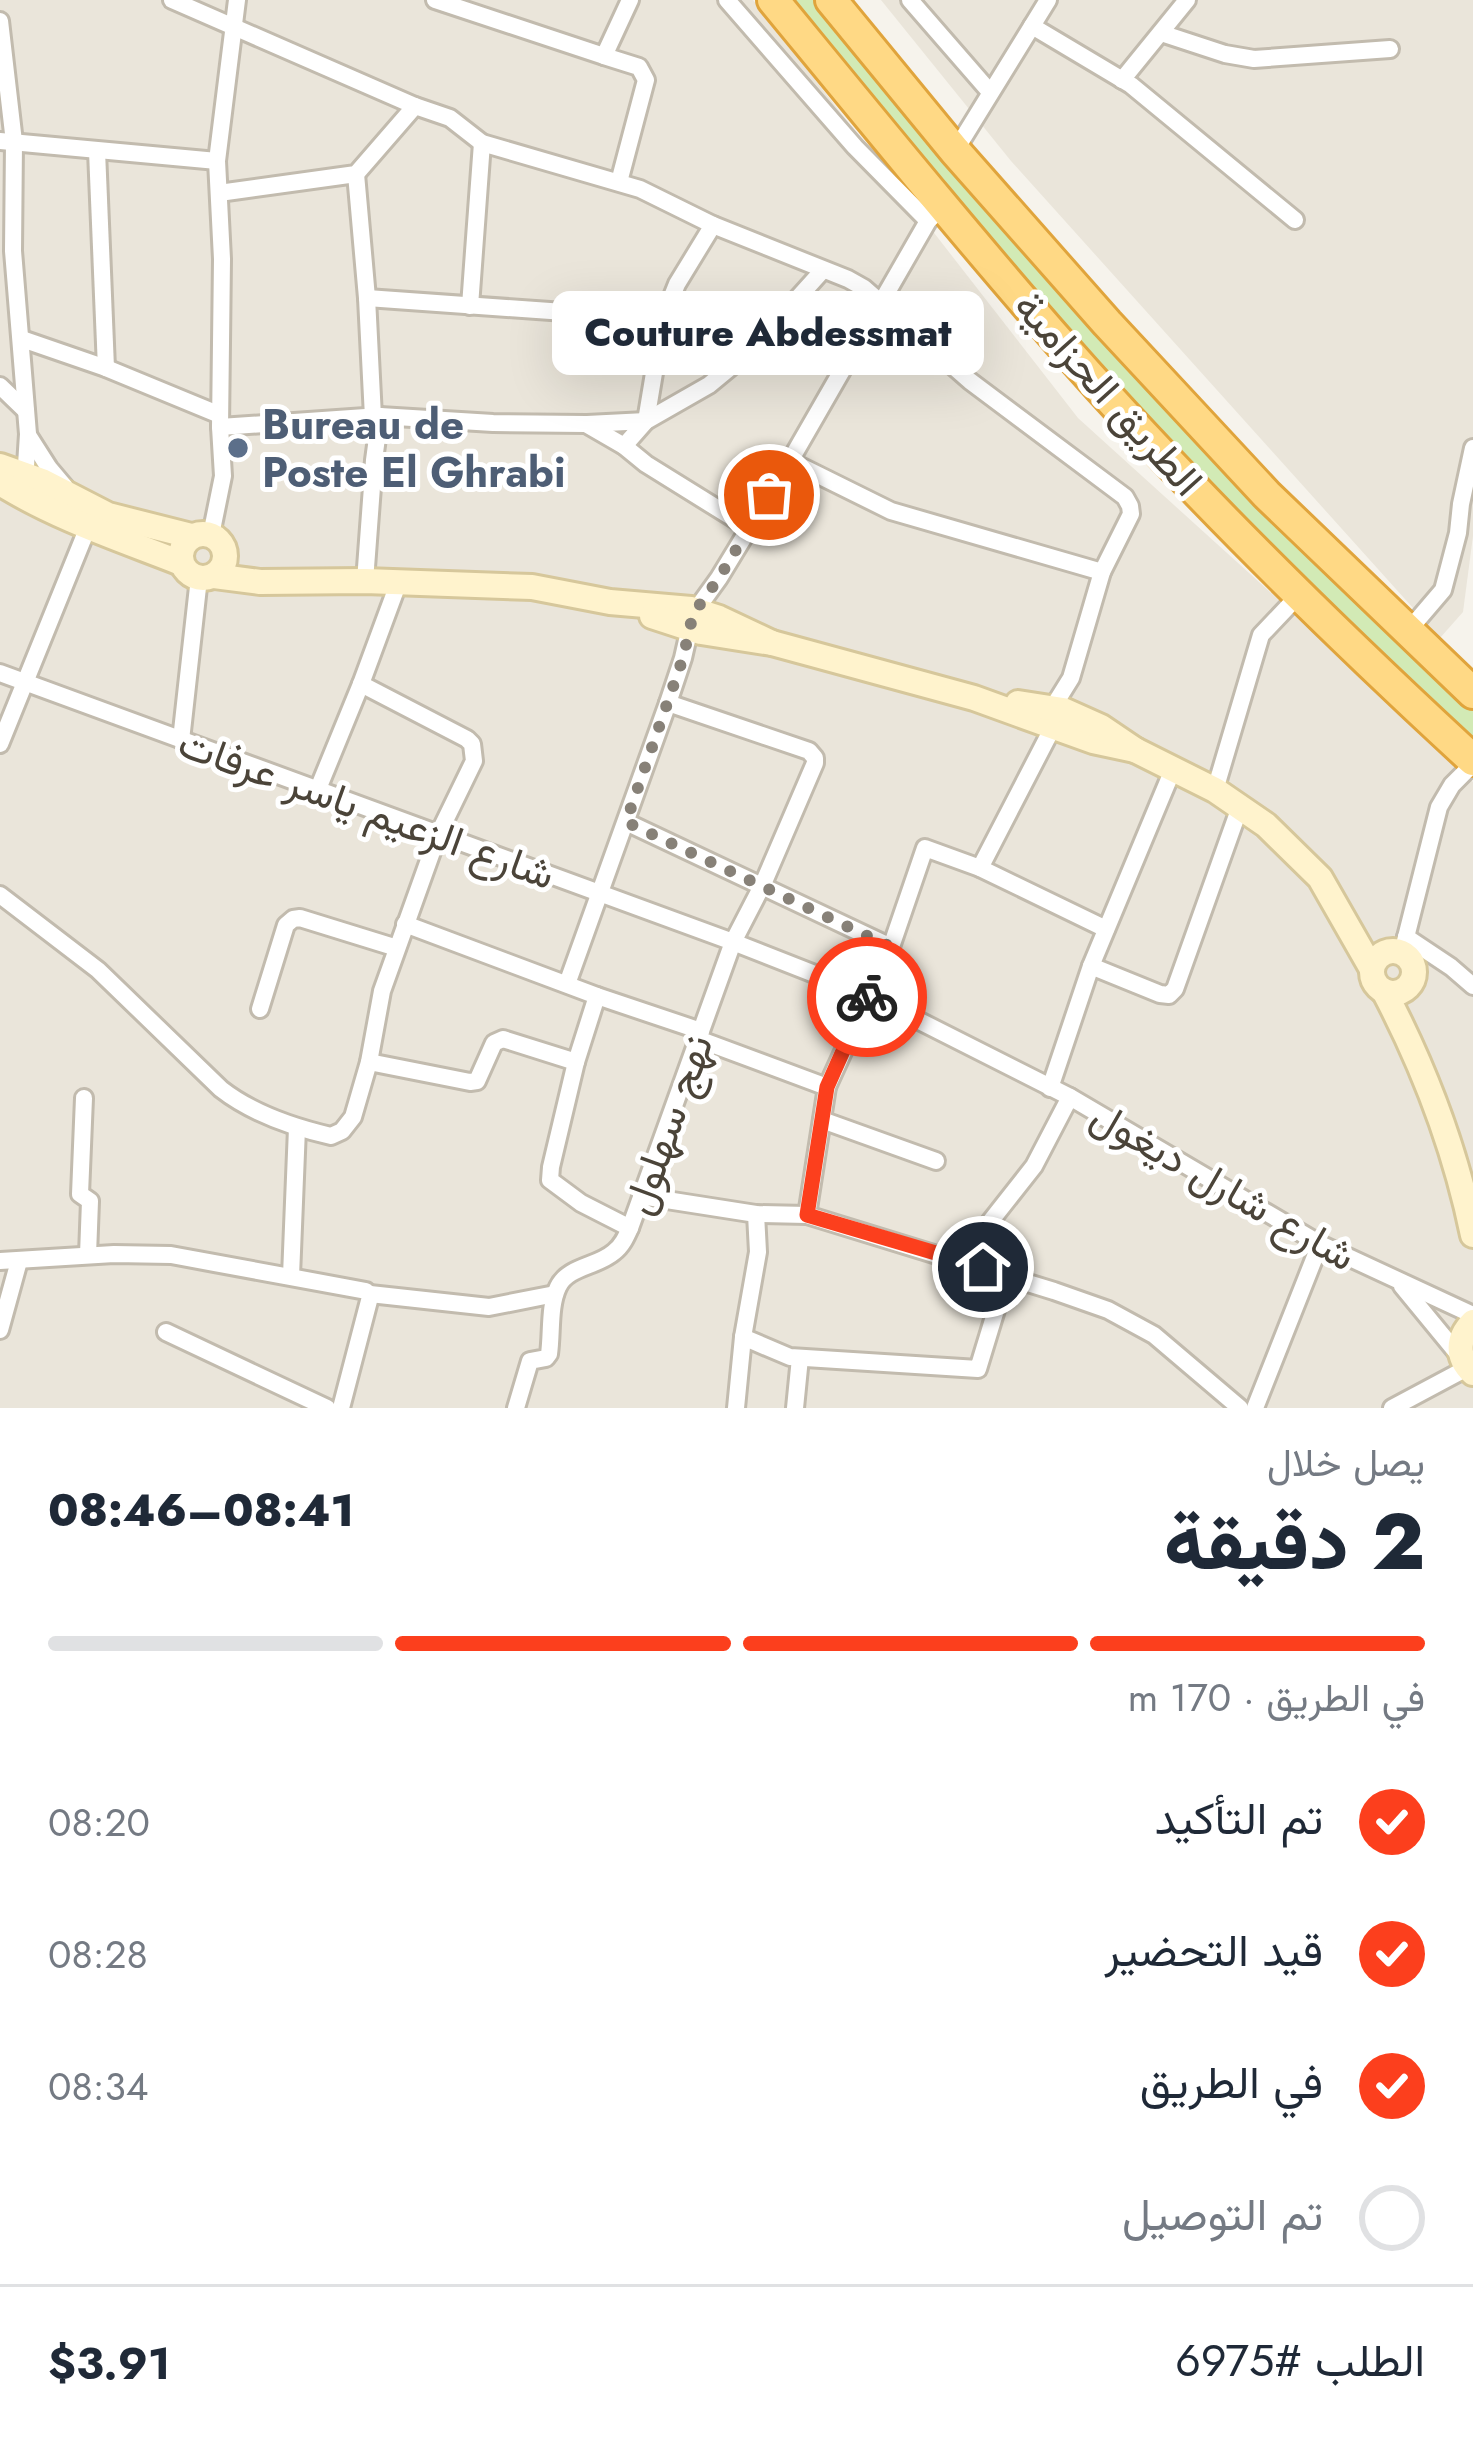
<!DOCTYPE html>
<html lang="ar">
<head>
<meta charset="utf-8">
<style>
  :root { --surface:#fff; --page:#f2f2f3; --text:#1f2937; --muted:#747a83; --line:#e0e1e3; --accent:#fc3f1d }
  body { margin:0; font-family:Jost,Vazirmatn,sans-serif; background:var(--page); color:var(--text); direction:rtl; height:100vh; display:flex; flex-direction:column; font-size:45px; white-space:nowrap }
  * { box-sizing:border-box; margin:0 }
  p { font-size:39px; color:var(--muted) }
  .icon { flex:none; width:66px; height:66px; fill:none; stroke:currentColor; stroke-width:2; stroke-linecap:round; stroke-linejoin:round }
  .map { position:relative; height:1408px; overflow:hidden; direction:ltr }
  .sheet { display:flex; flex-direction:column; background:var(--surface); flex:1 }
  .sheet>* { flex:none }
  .pin { position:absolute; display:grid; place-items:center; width:102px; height:102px; color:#fff; margin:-51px; border:6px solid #fff; border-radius:50%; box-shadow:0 3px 12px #0007 }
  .courier { position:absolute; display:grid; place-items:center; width:120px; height:120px; margin:-60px; border:9px solid #fc3f1d; border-radius:50%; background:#fff; color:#222; box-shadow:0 3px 15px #0007 }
  .bubble { position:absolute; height:84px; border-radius:18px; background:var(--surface); box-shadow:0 12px 48px #0002; font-size:39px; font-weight:800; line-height:84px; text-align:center; direction:rtl }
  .summary em { font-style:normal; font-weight:800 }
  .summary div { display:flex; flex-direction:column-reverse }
  .summary { display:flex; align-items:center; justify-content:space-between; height:204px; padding:0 48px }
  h1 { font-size:78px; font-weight:800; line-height:90px }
  .bar { display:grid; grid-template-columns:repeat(4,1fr); gap:18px 12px; align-content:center; height:144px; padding:0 48px }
  .bar i { height:15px; border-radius:9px; background:var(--line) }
  .bar .selected { background:var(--accent) }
  .bar p { grid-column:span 4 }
  .line { display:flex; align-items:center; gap:30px; padding:0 48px; border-top:3px solid var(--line) }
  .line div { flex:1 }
  ol { padding:0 48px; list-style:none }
  li { display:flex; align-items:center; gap:36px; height:132px }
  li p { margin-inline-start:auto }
  li .icon { padding:12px; border-radius:50%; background:var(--accent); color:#fff; stroke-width:4 }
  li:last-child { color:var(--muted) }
  li i { width:66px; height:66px; border:6px solid var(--line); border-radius:50% }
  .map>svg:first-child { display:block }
</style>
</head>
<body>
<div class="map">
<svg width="1473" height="1408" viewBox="0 0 1473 1408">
  <rect width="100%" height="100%" fill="#f6f3ec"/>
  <g fill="#eae5da">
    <path d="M0,0H753L1078,418L1387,698L1473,782V1408H0Z"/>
    <path d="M881,0H1473V536L1463,612L1440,638L1011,161Z"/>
  </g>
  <path fill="#d2eab5" d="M788,0H816L968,185L1473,707V748L1341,620L1080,349Z"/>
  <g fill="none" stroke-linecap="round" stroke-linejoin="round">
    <defs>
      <g id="minor">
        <path d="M172,0L415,106L450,118L482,143L640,189L713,225L848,279L864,288L970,381L1125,497L1130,506L1131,514L1102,572L1071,678L1053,707V727L980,868"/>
        <path d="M435,0L604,56"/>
        <path d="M727,0L855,147L928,221"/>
        <path d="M910,0L990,92"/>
        <path d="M0,21L14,142L13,251L28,434L25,481"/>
        <path d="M1032,26L1131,85L1295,220"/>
        <path d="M1161,33L1225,54L1254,59L1390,49"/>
        <path d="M1122,80L1187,0"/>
        <path d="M0,141L217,161"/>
        <path d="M97,151L106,368"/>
        <path d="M955,151L1048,0"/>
        <path d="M356,174L367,298L373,417"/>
        <path d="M619,182L646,80L639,67L604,56L630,0"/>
        <path d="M219,193L356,174L415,106"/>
        <path d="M367,298L663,319"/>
        <path d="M470,306L482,143"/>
        <path d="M22,339L106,368L220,415"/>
        <path d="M0,386L26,411"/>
        <path d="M646,421L663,319L677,284L713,225"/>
        <path d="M587,424L646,421"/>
        <path d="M220,427L380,416L493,423L586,424L624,446L646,464L749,528"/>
        <path d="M28,435L49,468L65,487"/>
        <path d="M624,446L646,421L709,385L749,352L823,270"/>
        <path d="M790,461L891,511L1102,572"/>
        <path d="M211,535L223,476L220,427L222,259L217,161L237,0"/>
        <path d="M365,581L374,460L380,416"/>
        <path d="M1408,631L1443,590L1458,533L1461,504L1473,448"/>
        <path d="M0,673L733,942L868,995L1070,1097L1320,1244L1473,1315"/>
        <path d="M181,740L199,578"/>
        <path d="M0,744L88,527"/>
        <path d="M318,789L361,684L398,584"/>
        <path d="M1215,790L1261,635L1298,596"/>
        <path d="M626,822L891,947L827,1087L807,1215"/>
        <path d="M0,895L98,970L221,1089C253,1114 292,1127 331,1136L342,1131L353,1117L369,1062L382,991L438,835L474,761L472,744L467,739L361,684"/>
        <path d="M405,924L597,996L701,1031"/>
        <path d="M1406,937L1451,967L1473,986"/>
        <path d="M891,947L925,848L980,868L1106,929"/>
        <path d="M1402,953L1439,807L1452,785L1473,764"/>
        <path d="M1091,966L1160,994L1169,995L1175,989L1240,807"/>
        <path d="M567,984L668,703L683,658L693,614L719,578L790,461L928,221L943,207"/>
        <path d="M597,996L576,1062L551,1167L550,1180L581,1203L630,1228"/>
        <path d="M260,1009L286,925L293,919L300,918L397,948"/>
        <path d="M698,1039L827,1087"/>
        <path d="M369,1062L470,1082L477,1081L494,1043L503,1039L576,1062"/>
        <path d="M1050,1088L1091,966L1174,767"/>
        <path d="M84,1098L80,1194L90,1201L88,1255"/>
        <path d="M822,1120L936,1161"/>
        <path d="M641,1196L756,1214L807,1215L1054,1291L1108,1310L1154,1335L1240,1408"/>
        <path d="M960,1260L1034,1166L1070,1097"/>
        <path d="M0,1261L114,1254L171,1255L366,1291L370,1297L341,1408"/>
        <path d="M291,1276L297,1128"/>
        <path d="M1402,1286L1462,1359"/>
        <path d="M370,1294L489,1307L555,1294"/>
        <path d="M0,1330L19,1261"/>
        <path d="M166,1332L327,1408"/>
        <path d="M743,1337L790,1357L978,1369L1007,1274"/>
        <path d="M516,1408L530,1361L546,1358L549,1354C552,1333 549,1306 558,1287C568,1266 597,1267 614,1252C622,1246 626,1237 630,1228L733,942L763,884L815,763V758L809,751L668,703"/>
        <path d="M736,1408L743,1337L758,1252L756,1214"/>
        <path d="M795,1408L800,1358"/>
        <path d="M1255,1408L1320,1244"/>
        <path d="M1392,1408L1467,1368"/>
      </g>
      <g id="secondary">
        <path d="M0,466L42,481L108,515L191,536"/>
        <path d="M0,483C56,518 120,539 181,563"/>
        <circle cx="203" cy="556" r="22"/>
        <path d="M214,576L260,582L365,581L532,587L610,602L691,609L719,618L772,643"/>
        <path d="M652,616L701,632L772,643L974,698L1093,741L1135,750"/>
        <path d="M1018,703L1063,710L1101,727L1135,750L1215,790L1266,825L1320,878L1372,969"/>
        <circle cx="1393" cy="972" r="21"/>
        <path d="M1384,991C1425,1069 1455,1148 1473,1235"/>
        <path d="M1473,1322C1457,1338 1456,1357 1473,1373"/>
      </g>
      <g id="trunk">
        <path d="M773,0C870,118 966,236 1067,351C1194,495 1332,630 1473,760"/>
        <path d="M831,0L955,151L1107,323L1267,495L1473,693"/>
      </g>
    </defs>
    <use href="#minor" stroke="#c2bbae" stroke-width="22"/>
    <use href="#secondary" stroke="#d6c79b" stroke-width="30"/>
    <use href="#trunk" stroke="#e0a43c" stroke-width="36"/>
    <use href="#minor" stroke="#fff" stroke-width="16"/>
    <use href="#secondary" stroke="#fff3cd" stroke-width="24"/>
    <use href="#trunk" stroke="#ffd985" stroke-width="30"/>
  </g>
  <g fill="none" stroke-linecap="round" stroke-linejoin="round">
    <path stroke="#878178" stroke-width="12" stroke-dasharray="0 21.6" d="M769,495L719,578L693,614L683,658L626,822L891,947L867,997"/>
    <path stroke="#fc3f1d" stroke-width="15" d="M867,997L827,1087L807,1215L983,1267"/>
  </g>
  <circle fill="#5c6f8a" stroke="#fff" stroke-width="4.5" cx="238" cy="448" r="12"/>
  <g text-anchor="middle" stroke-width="10" stroke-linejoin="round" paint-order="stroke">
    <g font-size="42" fill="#4b4439" stroke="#fff">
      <text transform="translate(1109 393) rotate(48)" y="15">الطريق الحزامية</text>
      <text transform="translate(367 808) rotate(20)" y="15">شارع الزعيم ياسر عرفات</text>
      <text transform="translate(667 1124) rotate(-70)" y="15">نهج سهلول</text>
      <text transform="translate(1224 1185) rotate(30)" y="15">شارع شارل ديغول</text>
    </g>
    <g font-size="42" font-weight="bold" fill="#4e5e75" stroke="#fff" text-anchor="start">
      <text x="262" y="439">Bureau de<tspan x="262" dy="48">Poste El Ghrabi</tspan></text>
    </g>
  </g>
</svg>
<div class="pin" style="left:769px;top:495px;background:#ea580c"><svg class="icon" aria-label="bag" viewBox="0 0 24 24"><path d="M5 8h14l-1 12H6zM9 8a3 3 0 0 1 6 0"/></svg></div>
<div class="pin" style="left:983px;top:1267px;background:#1f2937"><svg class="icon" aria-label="home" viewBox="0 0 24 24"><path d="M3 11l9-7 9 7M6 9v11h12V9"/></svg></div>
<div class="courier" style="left:867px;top:997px"><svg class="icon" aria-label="bike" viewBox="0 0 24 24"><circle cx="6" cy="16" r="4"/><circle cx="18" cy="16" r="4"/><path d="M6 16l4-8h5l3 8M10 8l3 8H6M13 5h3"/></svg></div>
<div class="bubble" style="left:552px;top:291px;width:432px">Couture Abdessmat</div>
</div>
<section class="sheet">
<div class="summary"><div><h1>2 دقيقة</h1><p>يصل خلال</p></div><em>08:41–08:46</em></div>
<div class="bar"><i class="selected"></i><i class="selected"></i><i class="selected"></i><i></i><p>في الطريق · 170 m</p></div>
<ol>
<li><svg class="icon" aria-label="check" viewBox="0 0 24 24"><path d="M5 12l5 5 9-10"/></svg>تم التأكيد<p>08:20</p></li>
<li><svg class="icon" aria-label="check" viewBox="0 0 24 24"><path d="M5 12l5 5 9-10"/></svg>قيد التحضير<p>08:28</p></li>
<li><svg class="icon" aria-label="check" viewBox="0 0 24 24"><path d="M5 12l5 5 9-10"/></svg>في الطريق<p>08:34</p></li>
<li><i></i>تم التوصيل</li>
</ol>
<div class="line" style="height:156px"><div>الطلب #6975</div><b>$3.91</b></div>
</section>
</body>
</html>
